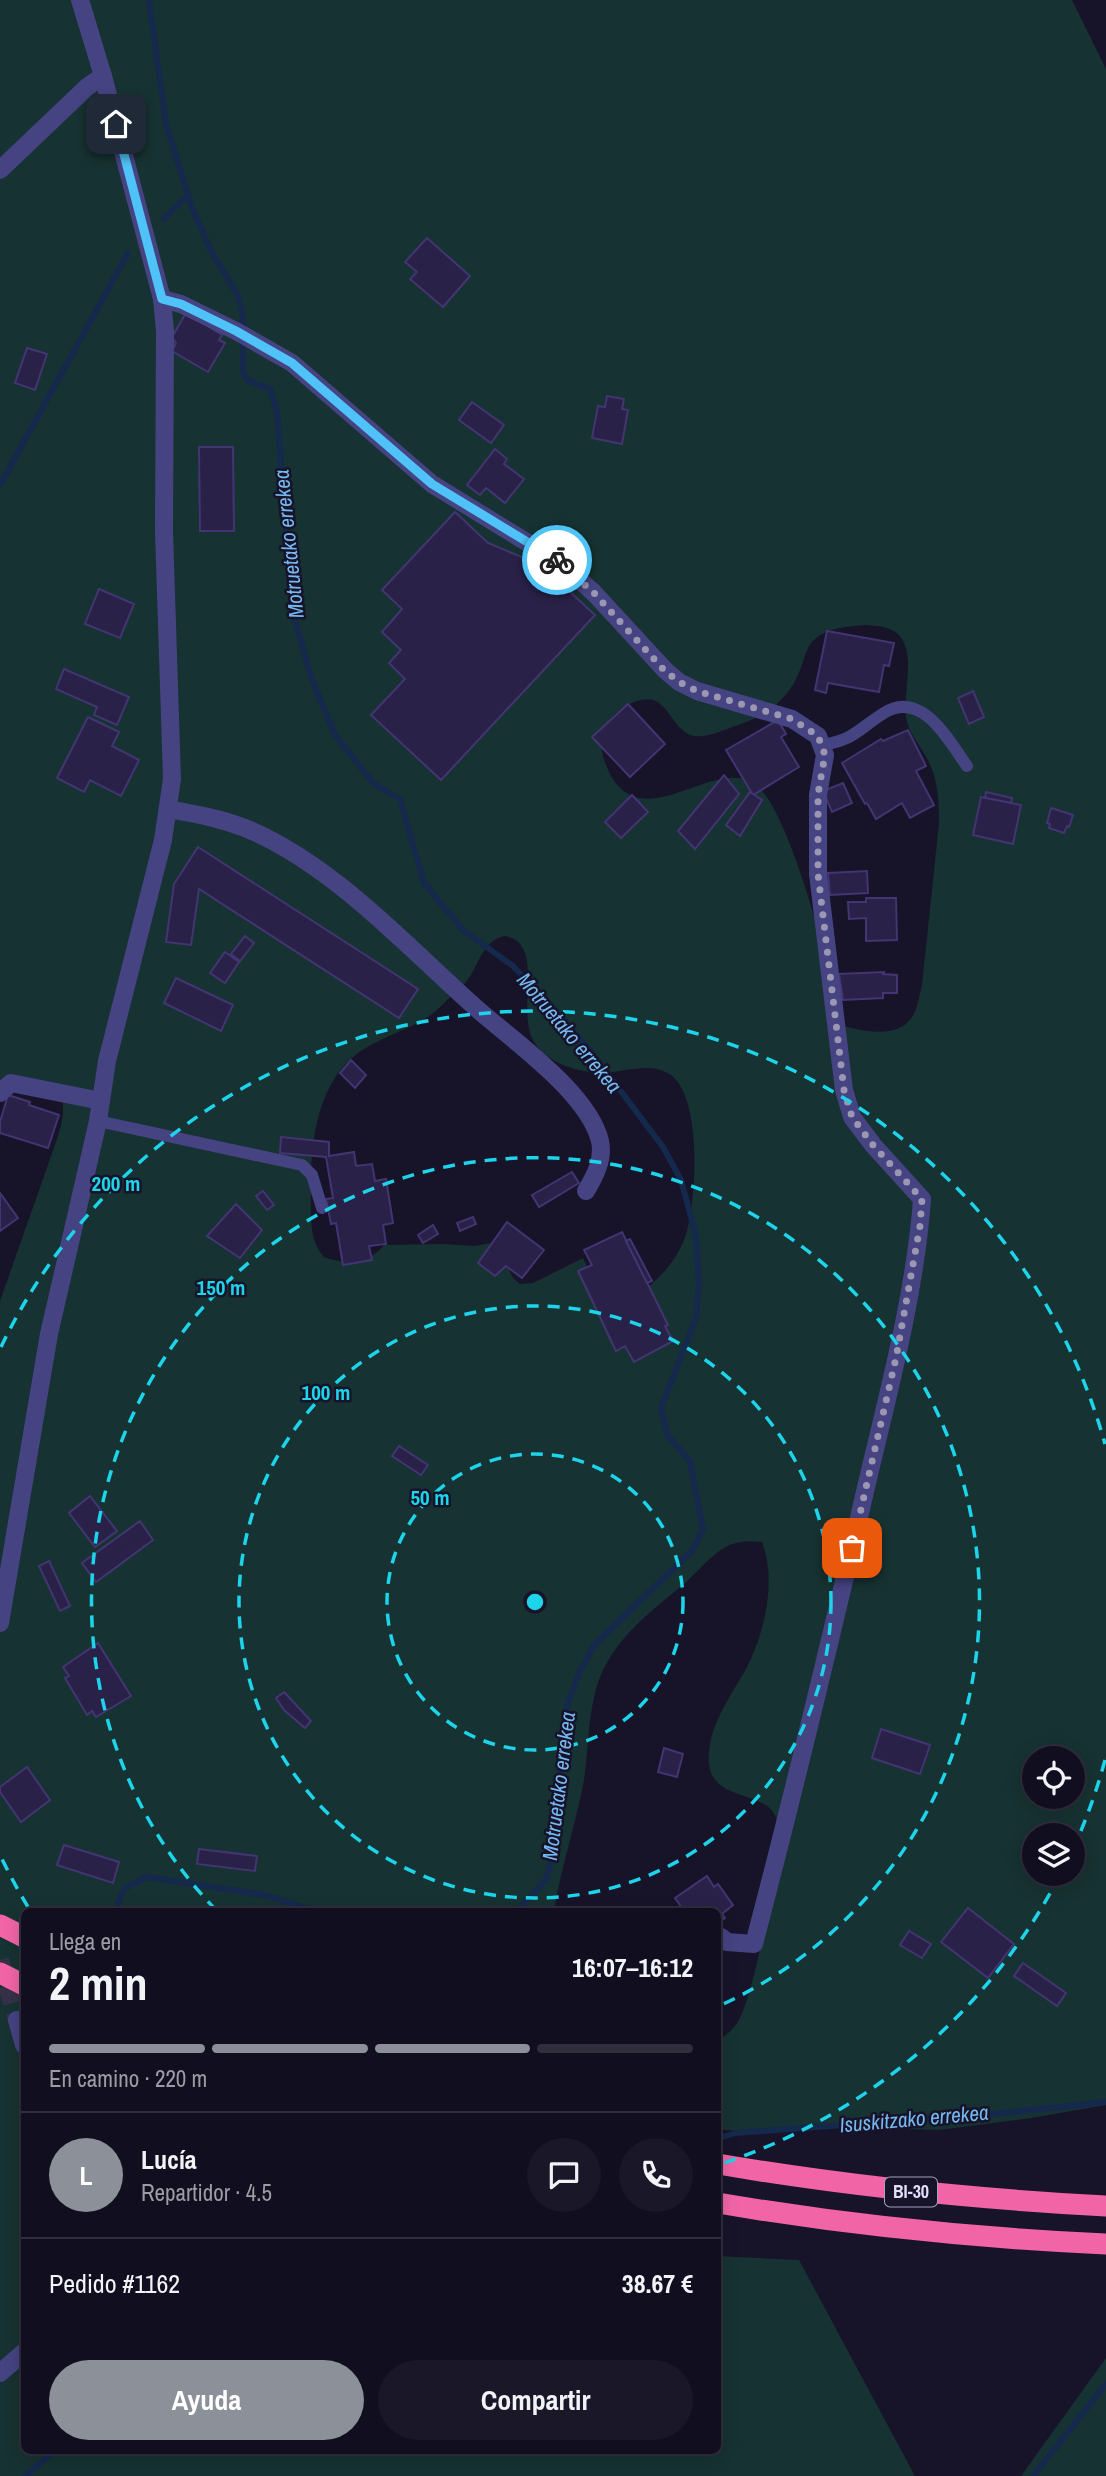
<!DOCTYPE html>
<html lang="es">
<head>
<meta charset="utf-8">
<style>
  :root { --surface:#110e1f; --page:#1a1728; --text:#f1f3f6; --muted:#9c9ca4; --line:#302e3d; --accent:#8c9099 }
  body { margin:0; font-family:"Archivo Narrow",sans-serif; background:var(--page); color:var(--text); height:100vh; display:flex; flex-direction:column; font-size:26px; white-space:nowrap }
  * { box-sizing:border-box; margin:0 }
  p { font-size:23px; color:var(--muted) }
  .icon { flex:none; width:38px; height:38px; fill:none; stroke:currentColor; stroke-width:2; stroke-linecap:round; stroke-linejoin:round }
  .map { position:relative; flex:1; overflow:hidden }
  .side { position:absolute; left:21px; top:1908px; width:700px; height:546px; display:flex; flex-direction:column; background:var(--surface); border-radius:10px; box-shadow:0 4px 18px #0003,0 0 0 2px var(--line) }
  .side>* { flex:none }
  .controls { position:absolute; left:1022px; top:1746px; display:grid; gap:14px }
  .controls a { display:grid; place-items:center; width:63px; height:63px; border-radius:50%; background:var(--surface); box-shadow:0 4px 18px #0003,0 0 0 2px var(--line); font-size:35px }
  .pin { position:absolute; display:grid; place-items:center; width:60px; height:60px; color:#fff; margin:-30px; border-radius:14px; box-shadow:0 4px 10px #0006 }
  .courier { position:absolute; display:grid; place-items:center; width:70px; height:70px; margin:-35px; border:5px solid #4fc3f7; border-radius:50%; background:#fff; color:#222; box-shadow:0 2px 9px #0007 }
  .summary em { font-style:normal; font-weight:800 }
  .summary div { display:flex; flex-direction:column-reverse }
  .summary { display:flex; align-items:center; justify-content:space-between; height:119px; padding:0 28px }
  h1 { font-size:46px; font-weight:800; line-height:52px }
  .bar { display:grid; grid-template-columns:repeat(4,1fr); gap:10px 7px; align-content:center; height:84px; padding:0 28px }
  .bar i { height:9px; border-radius:5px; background:var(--line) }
  .bar .on { background:var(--accent) }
  .bar p { grid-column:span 4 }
  .line { display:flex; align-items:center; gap:18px; padding:0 28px; border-top:2px solid var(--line) }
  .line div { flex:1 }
  .round { display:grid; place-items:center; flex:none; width:74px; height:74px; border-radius:37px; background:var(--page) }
  .action { display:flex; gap:14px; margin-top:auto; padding:14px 28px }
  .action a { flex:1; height:80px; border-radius:42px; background:var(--accent); color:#fff; font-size:28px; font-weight:800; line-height:80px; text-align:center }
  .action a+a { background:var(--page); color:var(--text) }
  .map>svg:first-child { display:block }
</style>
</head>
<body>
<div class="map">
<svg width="1106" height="2476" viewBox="0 0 1106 2476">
  <rect width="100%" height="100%" fill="#171329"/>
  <g fill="#173232" fill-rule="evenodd">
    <path d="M0,0H1072L1106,69V2105L1031,2118L939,2130L835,2127L772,2131L718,2130V2040C727,2035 735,2028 740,2018C754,1991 784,1849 777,1821C770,1786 703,1807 709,1752C712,1718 735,1691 750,1661C766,1626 776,1579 762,1542C722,1537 713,1558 686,1582C657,1607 628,1627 608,1661C587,1695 590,1742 584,1780C576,1824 561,1867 554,1911H24V2450H718V2256L799,2260L915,2476H0V1301L56,1142C61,1126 66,1112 61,1096L32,1083L0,1096ZM866,625C881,626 896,627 903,641C915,665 901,697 907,722C910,734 919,744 925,755C938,777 939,798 939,823L922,985C919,996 918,1008 912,1017C899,1038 864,1032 844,1026C832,981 789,800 752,782C710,760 645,834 611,776C606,766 600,752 602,741C603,734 604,727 609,721C618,708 644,692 659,703C670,711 676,728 688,734C697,739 710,735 719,732C738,725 766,717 780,701C821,660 784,630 866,625ZM505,936C548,944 513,1015 536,1045C550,1064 580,1073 603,1073C625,1072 651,1061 671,1075C703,1099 697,1206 684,1240C676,1259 665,1273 649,1286L652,1310L598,1293L583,1258L533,1283L520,1284L513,1278L496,1242L475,1246L443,1244L384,1245C370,1263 345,1265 324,1257C308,1240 311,1212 311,1190C310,1144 317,1083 358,1053C381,1036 418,1028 438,1009C446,1000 457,992 465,983C479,968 481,940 505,936ZM1034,1759H1073V1797H1034ZM1034,1836H1073V1874H1034Z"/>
    <path d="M1106,2358V2476H1021Z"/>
  </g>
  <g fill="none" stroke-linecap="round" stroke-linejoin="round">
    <g stroke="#14294c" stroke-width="6">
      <path d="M149,0L166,124L191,205L211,251L238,296L243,316V372L247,380L270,389L277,411L292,610L311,677L335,735L373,783L400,799L424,883L463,930L513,966L550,1004L592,1053L663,1147L681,1180L696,1236L699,1282L696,1318L661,1408L667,1435L690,1461L703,1529L692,1551L595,1644L580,1671L568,1702L555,1810L551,1861L546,1880L517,1911"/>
      <path d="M164,219L188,194"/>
      <path d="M0,485L128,253"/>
      <path d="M118,1904L124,1889L146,1877L265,1895L315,1911"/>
      <path d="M723,2137L735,2133L984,2115L1106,2102"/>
      <path d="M25,2476L53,2453L60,2450"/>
      <path d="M1033,2476L1106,2384"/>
    </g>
  </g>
  <g fill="#292148" stroke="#423572" stroke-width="2">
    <path d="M427,238L470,276L443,307L410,279L417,272L405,262Z"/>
    <path d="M186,313L222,335L219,340L225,343L208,372L172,351L176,343L172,337Z"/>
    <path d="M27,348L47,354L35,390L15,383Z"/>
    <path d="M607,396L624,399L622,409L628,410L622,444L592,438L598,406L605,407Z"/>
    <path d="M472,402L504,425L491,443L459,420Z"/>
    <path d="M199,447H233L234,531H200Z"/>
    <path d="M495,449L507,459L504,464L524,479L505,503L486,488L480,495L467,485Z"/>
    <path d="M455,512L488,543L541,565L595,615L441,780L371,715L405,679L389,663L401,650L382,632L402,609L382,590Z"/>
    <path d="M99,589L134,604L120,638L85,624Z"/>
    <path d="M827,631L894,643L889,666L884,665L879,692L828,683L826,693L815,690Z"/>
    <path d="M64,669L129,697L117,725L94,715L97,707L56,689Z"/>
    <path d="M973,691L984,717L969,724L958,698Z"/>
    <path d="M628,704L665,744L630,777L592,737Z"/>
    <path d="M88,717L119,732L112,746L139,760L121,796L90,780L84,792L57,778Z"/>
    <path d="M778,720L786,734L781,737L799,767L753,795L726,750Z"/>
    <path d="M908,730L926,766L916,771L934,805L910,818L902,803L876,819L867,803L865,804L842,763L881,739L883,741Z"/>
    <path d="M724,775L739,794L695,849L678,831Z"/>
    <path d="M843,783L852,803L832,812L823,791Z"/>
    <path d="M750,792L762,800L740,836L726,825Z"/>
    <path d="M986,792L1012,798L1011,803L985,798Z"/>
    <path d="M632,795L648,812L621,838L605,822Z"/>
    <path d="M981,797L1021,805L1013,844L973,835Z"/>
    <path d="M1051,808L1073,815L1069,827L1067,826L1064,833L1049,828L1050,824L1047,823Z"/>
    <path d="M198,847L418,989L399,1018L199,889L191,945L166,942L174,884Z"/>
    <path d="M867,871L868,893L830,895L828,873Z"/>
    <path d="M866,898H896L897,940L866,941V918L849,919L848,902H866Z"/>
    <path d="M245,936L254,943L240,961L231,954Z"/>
    <path d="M225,952L239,962L225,983L210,973Z"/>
    <path d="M884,972L883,974L897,975V993H883V998L843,1000L839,974Z"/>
    <path d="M176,978L233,1005L221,1031L164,1003Z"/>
    <path d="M351,1060L366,1075L355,1088L340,1073Z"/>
    <path d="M8,1095L30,1102L29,1105L59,1115L48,1148L0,1133V1122Z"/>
    <path d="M281,1137L329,1142V1156L354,1152L356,1166L372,1164L375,1181L386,1179L393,1223L383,1225L386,1244L369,1246L372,1260L343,1265L336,1223L331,1224L326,1199L333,1198L326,1157L280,1153Z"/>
    <path d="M572,1172L579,1183L539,1207L532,1195Z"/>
    <path d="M263,1191L274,1205L267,1210L256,1196Z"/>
    <path d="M0,1193L18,1218L0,1231Z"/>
    <path d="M236,1204L262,1230L240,1258L207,1236Z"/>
    <path d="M473,1217L476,1224L460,1231L457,1223Z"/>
    <path d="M507,1222L544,1250L522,1278L506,1266L495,1276L478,1263Z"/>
    <path d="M433,1225L438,1234L423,1243L418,1235Z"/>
    <path d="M622,1232L668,1325L665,1326L673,1341L634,1362L625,1346L616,1351L578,1271L592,1265L584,1250Z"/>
    <path d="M630,1239L652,1281L647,1283L626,1241Z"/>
    <path d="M399,1446L428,1465L421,1475L392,1456Z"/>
    <path d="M90,1496L117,1531L95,1547L69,1513Z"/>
    <path d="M140,1521L153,1540L96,1582L82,1563Z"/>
    <path d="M49,1561L70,1606L60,1611L39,1566Z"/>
    <path d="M98,1643L131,1696L96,1717L92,1711L87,1715L65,1678L69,1676L63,1667Z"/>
    <path d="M284,1692L311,1721L305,1728L284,1710L276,1698Z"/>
    <path d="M881,1729L930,1745L920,1774L872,1758Z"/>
    <path d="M664,1748L683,1754L677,1777L658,1772Z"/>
    <path d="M27,1767L50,1800L21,1822L0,1792V1787Z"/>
    <path d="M64,1845L119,1862L113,1883L57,1865Z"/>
    <path d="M199,1849L257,1856L255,1871L197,1864Z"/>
    <path d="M707,1876L714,1887L718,1884L733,1905L722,1914L725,1918L718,1923V1911H684L675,1898Z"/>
    <path d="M968,1908L1014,1944L988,1978L941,1942Z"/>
    <path d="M909,1931L931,1944L922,1958L900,1945Z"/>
    <path d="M1023,1963L1066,1993L1057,2006L1014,1976Z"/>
  </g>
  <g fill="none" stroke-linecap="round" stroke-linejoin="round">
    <path stroke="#353149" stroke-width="18" stroke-dasharray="18 9" stroke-linecap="butt" d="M0,1960L17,2020"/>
    <g stroke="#464383" stroke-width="12">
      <path d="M821,745C855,740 858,729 884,713C922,689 949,741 967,766"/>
      <path d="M98,1121L302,1165L312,1175L322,1208"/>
    </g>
    <g stroke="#464383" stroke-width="18">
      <path d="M0,170L87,87L103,76"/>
      <path d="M162,299L181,304L236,331L292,363L432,484L562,564L594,593L665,670L679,682L697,691L792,719L818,736L825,755L818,795V874L844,1090L852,1117L873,1145L922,1199C915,1297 886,1401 864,1496C829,1646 793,1795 754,1944L727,1942L721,1937"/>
      <path d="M168,809C202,815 234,821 265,837C348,879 413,953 483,1014C518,1044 589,1095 600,1141C604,1159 595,1176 586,1191"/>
      <path d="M0,1093L11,1083L101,1101"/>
      <path d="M0,1623L49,1334L98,1121L107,1061L163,840L172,779L164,531L165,331L162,299L103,76L80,0"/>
      <path d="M17,2020L24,2045"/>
      <path d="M0,2373L24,2352"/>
    </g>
    <g stroke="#f165a7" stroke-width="21">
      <path d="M0,1925L24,1937"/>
      <path d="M0,1973L24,1985"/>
      <path d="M718,2164C846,2186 975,2199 1106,2206"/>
      <path d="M718,2203C846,2225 975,2238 1106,2244"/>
    </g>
  </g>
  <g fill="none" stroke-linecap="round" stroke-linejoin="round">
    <path stroke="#9b97b2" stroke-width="7" stroke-dasharray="0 12.6" d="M557,560L594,593L664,670L679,682L697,691L792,719L818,736L825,755L818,794V874L844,1090L852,1117L873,1145L922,1199L920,1226L896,1358L852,1548"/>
    <path stroke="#4fc3f7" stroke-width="9" d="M116,124L162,299L181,304L236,331L292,363L432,484L557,560"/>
  </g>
  <g fill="none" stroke="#1dd4ea" stroke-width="3.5" stroke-dasharray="12 9">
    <circle cx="535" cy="1602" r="148"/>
    <circle cx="535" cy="1602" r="296"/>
    <path d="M216 1910A444 444 0 1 1 719 2006"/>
    <path d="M1105 1760A592 592 0 0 1 1074 1847M1060 1875A592 592 0 0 1 718 2165M28 1907A592 592 0 0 1 1 1857M1 1347A592 592 0 0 1 1105 1444"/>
  </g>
  <g text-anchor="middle" stroke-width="5" stroke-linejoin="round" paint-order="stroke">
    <rect fill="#171329" stroke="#a5a1bd" stroke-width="2" x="885" y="2177.5" width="52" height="29" rx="5"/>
    <g font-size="18" font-weight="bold" fill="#e2defc">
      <text x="911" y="2198">BI-30</text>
    </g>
    <g font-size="21" font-style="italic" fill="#76b8f2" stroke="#171329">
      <text transform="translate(289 544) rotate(-96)" y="7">Motruetako errekea</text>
      <text transform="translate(569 1033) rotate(50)" y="7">Motruetako errekea</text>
      <text transform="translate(559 1786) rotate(-83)" y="7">Motruetako errekea</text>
      <text transform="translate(914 2119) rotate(-5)" y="7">Isuskitzako errekea</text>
    </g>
  </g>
  <circle cx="535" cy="1602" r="10" fill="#1dd4ea" stroke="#171329" stroke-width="3.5"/>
  <g font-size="21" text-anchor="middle" font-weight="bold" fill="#1dd4ea" stroke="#171329" stroke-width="5" stroke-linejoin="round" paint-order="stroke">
    <text x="116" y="1191">200 m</text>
    <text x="221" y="1295">150 m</text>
    <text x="326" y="1400">100 m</text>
    <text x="430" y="1505">50 m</text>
  </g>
</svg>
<div class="controls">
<a><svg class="icon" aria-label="locate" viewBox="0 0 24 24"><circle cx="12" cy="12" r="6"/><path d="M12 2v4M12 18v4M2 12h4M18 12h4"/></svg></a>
<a><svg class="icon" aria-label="layers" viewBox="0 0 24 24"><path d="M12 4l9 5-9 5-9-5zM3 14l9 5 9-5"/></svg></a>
</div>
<div class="pin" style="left:852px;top:1548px;background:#ea580c"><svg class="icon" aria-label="bag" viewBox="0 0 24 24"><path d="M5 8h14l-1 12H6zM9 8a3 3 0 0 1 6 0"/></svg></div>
<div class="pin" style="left:116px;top:124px;background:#1f2937"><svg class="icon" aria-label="home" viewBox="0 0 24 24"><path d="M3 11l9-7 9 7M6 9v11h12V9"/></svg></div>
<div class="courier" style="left:557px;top:560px"><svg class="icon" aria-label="bike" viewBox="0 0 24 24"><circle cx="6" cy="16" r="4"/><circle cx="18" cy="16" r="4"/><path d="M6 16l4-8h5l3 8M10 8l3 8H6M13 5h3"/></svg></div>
<section class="side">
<div class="summary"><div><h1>2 min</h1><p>Llega en</p></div><em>16:07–16:12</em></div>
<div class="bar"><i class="on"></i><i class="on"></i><i class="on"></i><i></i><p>En camino · 220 m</p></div>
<div class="line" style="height:126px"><b class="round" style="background:var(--accent);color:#fff">L</b><div><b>Lucía</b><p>Repartidor · 4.5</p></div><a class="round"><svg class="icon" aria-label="chat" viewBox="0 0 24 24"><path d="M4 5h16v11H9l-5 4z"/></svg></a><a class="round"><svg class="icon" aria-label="phone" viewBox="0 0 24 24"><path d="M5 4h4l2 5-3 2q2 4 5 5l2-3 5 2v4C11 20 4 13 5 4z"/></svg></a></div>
<div class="line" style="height:91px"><div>Pedido #1162</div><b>38.67 €</b></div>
<div class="action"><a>Ayuda</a><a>Compartir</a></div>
</section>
</div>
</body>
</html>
